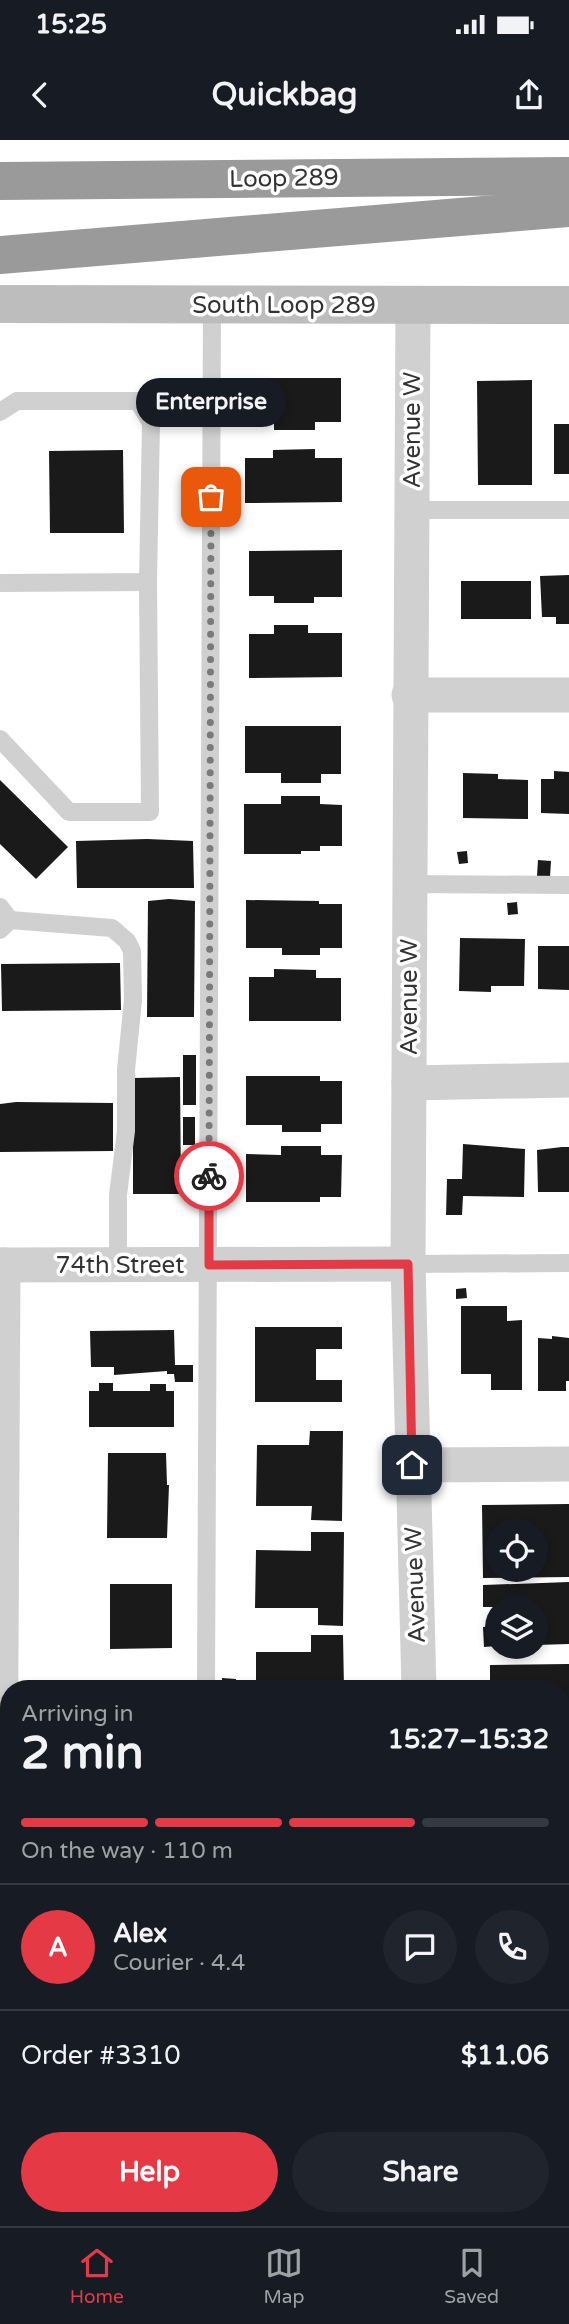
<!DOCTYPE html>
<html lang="en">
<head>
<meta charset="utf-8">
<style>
  :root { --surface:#171b24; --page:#20242c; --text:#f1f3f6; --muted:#9ea1a6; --line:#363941; --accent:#e63946 }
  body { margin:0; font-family:"Varela Round",sans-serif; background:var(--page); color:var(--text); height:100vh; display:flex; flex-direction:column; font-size:26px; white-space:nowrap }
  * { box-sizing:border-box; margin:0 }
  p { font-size:23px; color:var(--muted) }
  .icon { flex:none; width:38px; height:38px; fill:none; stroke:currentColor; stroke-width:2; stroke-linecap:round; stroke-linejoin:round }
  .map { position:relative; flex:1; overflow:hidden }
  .side { position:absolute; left:0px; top:1540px; width:570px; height:546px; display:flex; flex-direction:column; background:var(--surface); border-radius:28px 28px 0 0; box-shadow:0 4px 10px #0003 }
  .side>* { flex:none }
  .fabs { position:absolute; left:485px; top:1379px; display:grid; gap:14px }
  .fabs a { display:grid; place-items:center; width:63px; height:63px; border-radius:50%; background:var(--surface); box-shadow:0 4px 10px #0003; font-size:35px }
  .pin { position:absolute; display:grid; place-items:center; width:60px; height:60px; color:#fff; margin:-30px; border-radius:14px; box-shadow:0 4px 10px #0006 }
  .courier { position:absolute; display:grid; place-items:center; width:70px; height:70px; margin:-35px; border:5px solid #e63946; border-radius:50%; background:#fff; color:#222; box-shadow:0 2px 9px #0007 }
  .bubble { position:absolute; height:49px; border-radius:24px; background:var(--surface); box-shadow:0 4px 10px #0003; font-size:23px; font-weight:800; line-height:49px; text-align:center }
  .headline em { font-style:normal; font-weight:800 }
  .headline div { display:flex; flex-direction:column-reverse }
  .headline { display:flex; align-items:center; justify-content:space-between; height:119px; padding:0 21px }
  h1 { font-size:46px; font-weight:800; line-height:52px }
  .bar { display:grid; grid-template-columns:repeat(4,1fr); gap:10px 7px; align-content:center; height:84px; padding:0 21px }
  .bar i { height:9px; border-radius:5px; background:var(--line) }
  .bar .active { background:var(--accent) }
  .bar p { grid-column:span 4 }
  .line { display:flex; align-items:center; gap:18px; padding:0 21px; border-top:2px solid var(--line) }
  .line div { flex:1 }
  .round { display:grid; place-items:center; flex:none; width:74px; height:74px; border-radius:37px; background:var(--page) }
  .action { display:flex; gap:14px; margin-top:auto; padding:14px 21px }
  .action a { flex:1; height:80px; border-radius:42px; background:var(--accent); color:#fff; font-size:28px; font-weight:800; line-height:80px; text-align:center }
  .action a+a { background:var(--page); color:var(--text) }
  .status { display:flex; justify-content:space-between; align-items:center; height:49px; padding:0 35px; background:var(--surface); direction:ltr }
  .status svg { height:19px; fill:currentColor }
  header { display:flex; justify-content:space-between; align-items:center; height:91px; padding:0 21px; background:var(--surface); font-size:32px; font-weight:800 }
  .tab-bar { display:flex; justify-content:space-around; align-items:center; height:98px; border-top:2px solid var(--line); background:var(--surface); font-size:19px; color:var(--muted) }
  .tab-bar a { display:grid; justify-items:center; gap:4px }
  .tab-bar .active { color:var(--accent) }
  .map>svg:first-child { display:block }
</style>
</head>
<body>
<div class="status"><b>15:25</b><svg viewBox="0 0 49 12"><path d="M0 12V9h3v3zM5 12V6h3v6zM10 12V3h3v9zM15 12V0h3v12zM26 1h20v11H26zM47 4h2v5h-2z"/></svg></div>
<header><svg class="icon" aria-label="back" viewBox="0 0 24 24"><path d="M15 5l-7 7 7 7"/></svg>Quickbag<svg class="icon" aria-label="share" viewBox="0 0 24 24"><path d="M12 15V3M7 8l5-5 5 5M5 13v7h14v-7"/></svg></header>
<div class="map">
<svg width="569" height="2086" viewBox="0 0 569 2086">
  <rect width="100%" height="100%" fill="#fff"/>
  <g fill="#1a1a1a" fill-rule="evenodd">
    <path d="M244,238H341V282H315V290H274V280L244,281Z"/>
    <path d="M532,240V345H478L477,241Z"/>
    <rect x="554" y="284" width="15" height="50"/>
    <path d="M315,309V318H342V362L245,363V318H273V310Z"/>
    <path d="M123,310L124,393H50L49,311Z"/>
    <path d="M342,410V457H314V463H274V456H249V411Z"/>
    <path d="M569,435V484H556V477H542L540,436Z"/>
    <rect x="461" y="441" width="70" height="38"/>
    <path d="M274,485H308V493H342V537L249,538V494H274Z"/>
    <path d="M245,586H341V634H321V643H281V633H245Z"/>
    <path d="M554,631L569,632V674L541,673V639H554Z"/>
    <path d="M463,633L498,634V639L528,640V679L463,678Z"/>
    <path d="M0,640L68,707L36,739L0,704Z"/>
    <path d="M281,656H320V664L342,665V706H320V711H301V714H244V664H281Z"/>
    <path d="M147,699L193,701L194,748H77L76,701Z"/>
    <path d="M467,711L468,723L459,724L457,712Z"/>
    <path d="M538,720L551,721L550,737L537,736Z"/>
    <path d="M169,759L195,761L194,877H147L148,761Z"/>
    <path d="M246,760L319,761V764H342V808H320V815H282V808H246Z"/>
    <path d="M517,762L518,774L508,775L507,763Z"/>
    <path d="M460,798L525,799L524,846H491V852L459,851Z"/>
    <path d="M538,806H569V850L538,849Z"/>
    <path d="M120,823L121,870L2,871L1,824Z"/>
    <path d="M274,829L316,830V838H341V881H249V837H274Z"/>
    <rect x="183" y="915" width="13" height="50"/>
    <path d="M246,936H320V941H342V984H321V992H282V985H246Z"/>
    <path d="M180,937L181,1054H133V938Z"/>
    <path d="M16,962L113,963V1011L0,1012V964Z"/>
    <rect x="183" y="977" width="12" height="28"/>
    <path d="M463,1004L525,1009L524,1057L463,1056L462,1075H446L447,1039H462Z"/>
    <path d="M281,1006H321V1015H342L341,1057H320V1062H246V1014L281,1015Z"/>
    <path d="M562,1007H569V1052H538L537,1010Z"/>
    <path d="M182,1014H195L196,1043H182Z"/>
    <path d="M466,1148L467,1158L456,1159V1149Z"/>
    <path d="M461,1166H507V1181L522,1180V1250H491V1234H461Z"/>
    <path d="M255,1187H342V1209H316V1240H342V1262H255Z"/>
    <path d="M174,1190L175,1225H193V1242H175L174,1234H167V1231L114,1235V1227H91L90,1191Z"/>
    <path d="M552,1196L569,1198V1241H566V1251H538V1198L552,1199Z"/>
    <path d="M99,1243H113V1251H150V1244H166V1251H174V1287H89V1251H99Z"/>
    <path d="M310,1291H343L342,1381L311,1380L312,1366H256L257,1305H309Z"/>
    <path d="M108,1313H166L167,1345H169L167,1398H107Z"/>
    <path d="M569,1364V1437L483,1438L482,1365ZM497,1391H536V1430H497Z"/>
    <path d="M311,1392H344L343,1486L318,1485V1468H255L256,1410L311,1411Z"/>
    <path d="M569,1442V1504L536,1505V1468H497L495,1473V1467H483V1445Z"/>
    <path d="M110,1444H172V1508L110,1509Z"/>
    <path d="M497,1486V1506L484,1507L483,1487Z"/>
    <path d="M311,1495H343L344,1549H256V1512H311Z"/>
    <path d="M569,1524V1585H562V1549H503V1545H490V1525Z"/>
    <path d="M222,1538L236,1539V1549H222Z"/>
    <rect x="99" y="1546" width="55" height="3"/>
    <path d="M562,1605L569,1606V1664H562Z"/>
    <rect x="562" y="1682" width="7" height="62"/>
    <path d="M569,1759V1822H562V1760Z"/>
    <path d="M3,1823H9V1872H0Z"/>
    <rect x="0" y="1958" width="9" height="63"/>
  </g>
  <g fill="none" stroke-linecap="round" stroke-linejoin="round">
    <g stroke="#d0d0d0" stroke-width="18">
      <path d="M0,272L17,261H138L151,283L148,442L0,443"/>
      <path d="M411,370H569"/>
      <path d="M0,599L69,672H150L148,442"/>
      <path d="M409,744L569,745"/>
      <path d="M0,767L10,780L0,790"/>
      <path d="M10,780L112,788L127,801L132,811L133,860L126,930V991L118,1055V1125"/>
      <path d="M408,1124L569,1123"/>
      <path d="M206,1549L212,165"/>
      <path d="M0,1903H9"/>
      <path d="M156,2077V2086"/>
    </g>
    <g stroke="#d0d0d0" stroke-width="35">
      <path d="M413,165L408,1124L419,1549"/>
      <path d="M409,555H569"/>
      <path d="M409,943L569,940"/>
      <path d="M0,1125L408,1124"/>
      <path d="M412,1325L569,1324"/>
      <path d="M0,1705L3,1125"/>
      <path d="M562,2054L563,2086"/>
    </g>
    <path stroke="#bdbdbd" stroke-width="38" d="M0,164L569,165"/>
    <g stroke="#9a9a9a" stroke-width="38">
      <path d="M0,41L569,36"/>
      <path d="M0,115L569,68"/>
    </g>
  </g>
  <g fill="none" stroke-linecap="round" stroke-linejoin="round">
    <path stroke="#7a7a7a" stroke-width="7" stroke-dasharray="0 12.6" d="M209,1036L211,357"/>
    <path stroke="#e63946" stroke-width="9" d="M209,1036V1125L408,1124L412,1325"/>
  </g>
  <g text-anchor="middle" stroke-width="7" stroke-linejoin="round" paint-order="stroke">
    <g font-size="24" fill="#333" stroke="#fff">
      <text transform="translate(284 38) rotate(-1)" y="8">Loop 289</text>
      <text x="284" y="173">South Loop 289</text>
      <text transform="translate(412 290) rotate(-90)" y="8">Avenue W</text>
      <text transform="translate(409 857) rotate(-90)" y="8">Avenue W</text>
      <text x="120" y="1133">74th Street</text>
      <text transform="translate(415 1445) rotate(-92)" y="8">Avenue W</text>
    </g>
  </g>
</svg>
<div class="fabs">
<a><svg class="icon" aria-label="locate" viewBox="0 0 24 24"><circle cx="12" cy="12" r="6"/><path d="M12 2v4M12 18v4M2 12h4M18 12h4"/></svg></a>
<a><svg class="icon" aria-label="layers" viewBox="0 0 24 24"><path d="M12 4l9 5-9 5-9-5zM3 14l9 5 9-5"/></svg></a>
</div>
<div class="pin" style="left:211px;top:357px;background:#ea580c"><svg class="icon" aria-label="bag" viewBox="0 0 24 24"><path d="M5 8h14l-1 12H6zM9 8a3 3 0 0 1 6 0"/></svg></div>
<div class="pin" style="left:412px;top:1325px;background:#1f2937"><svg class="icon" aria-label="home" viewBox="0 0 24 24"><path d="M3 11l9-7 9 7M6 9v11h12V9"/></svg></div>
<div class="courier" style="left:209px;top:1036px"><svg class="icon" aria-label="bike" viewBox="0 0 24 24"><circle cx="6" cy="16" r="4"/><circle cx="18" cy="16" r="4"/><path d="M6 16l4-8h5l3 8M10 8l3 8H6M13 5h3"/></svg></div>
<div class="bubble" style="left:136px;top:238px;width:150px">Enterprise</div>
<section class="side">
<div class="headline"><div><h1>2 min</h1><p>Arriving in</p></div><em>15:27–15:32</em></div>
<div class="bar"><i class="active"></i><i class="active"></i><i class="active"></i><i></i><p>On the way · 110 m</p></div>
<div class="line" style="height:126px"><b class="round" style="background:var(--accent);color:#fff">A</b><div><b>Alex</b><p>Courier · 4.4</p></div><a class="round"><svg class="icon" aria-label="chat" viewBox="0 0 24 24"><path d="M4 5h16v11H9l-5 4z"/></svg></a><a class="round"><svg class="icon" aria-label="phone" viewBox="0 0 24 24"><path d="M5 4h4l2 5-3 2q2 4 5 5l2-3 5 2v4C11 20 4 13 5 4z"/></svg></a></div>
<div class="line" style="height:91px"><div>Order #3310</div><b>$11.06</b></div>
<div class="action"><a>Help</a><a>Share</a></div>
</section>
</div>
<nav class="tab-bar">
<a class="active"><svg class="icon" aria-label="home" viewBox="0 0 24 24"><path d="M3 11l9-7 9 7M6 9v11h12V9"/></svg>Home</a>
<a><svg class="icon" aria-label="map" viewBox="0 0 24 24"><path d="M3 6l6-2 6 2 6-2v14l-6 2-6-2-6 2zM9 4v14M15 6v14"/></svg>Map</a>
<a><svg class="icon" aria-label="saved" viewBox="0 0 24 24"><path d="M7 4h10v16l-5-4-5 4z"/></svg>Saved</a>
</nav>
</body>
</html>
